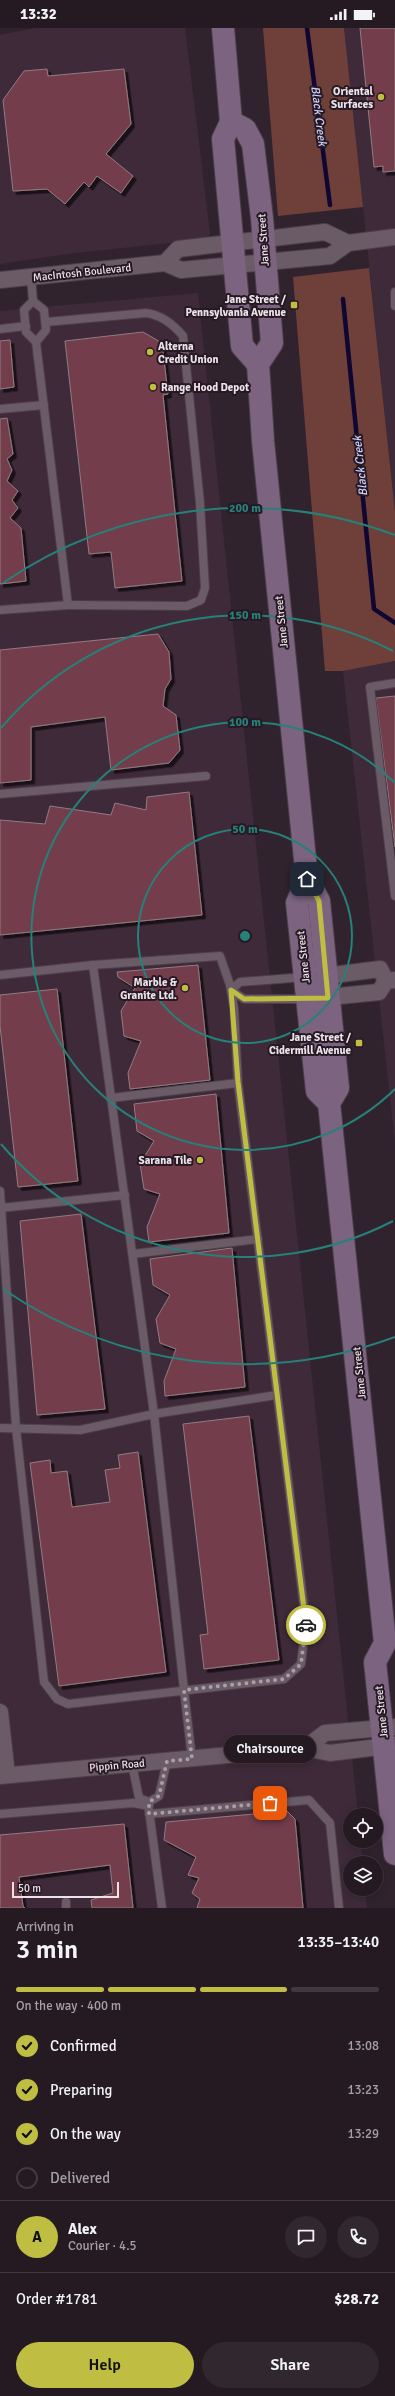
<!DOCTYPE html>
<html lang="en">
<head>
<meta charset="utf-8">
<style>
  :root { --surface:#251a22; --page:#31272f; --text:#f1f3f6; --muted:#a3a1a5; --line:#423840; --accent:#bfbe42 }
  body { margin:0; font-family:Signika,sans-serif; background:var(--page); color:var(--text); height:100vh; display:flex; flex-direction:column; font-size:15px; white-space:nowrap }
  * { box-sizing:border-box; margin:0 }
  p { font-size:13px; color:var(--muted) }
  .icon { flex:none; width:22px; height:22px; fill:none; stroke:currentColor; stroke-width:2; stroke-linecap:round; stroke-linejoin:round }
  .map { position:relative; height:1880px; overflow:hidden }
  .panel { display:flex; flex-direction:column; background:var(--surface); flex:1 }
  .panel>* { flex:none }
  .fabs { position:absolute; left:343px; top:1780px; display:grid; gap:8px }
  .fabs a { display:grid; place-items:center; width:40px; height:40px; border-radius:50%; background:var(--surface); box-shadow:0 2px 10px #0003,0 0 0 1px var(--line); font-size:20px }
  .scale { position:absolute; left:12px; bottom:10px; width:107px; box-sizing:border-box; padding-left:4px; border:2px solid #ece2e9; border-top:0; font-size:11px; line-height:14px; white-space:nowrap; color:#ece2e9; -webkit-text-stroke:3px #271923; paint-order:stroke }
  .pin { position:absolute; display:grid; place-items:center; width:34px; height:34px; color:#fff; margin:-17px; border-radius:8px; box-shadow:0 2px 6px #0006 }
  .courier { position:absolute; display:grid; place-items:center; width:40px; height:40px; margin:-20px; border:3px solid #bfbe42; border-radius:50%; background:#fff; color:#222; box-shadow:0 1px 5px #0007 }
  .bubble { position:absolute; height:28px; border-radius:14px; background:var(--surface); box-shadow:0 2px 10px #0003,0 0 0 1px var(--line); font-size:13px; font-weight:600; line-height:28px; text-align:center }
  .summary em { font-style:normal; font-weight:600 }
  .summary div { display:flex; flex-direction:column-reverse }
  .summary { display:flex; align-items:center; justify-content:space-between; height:68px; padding:0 16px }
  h1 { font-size:26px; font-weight:600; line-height:30px }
  .bar { display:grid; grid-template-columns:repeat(4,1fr); gap:6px 4px; align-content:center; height:48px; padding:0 16px }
  .bar i { height:5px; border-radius:3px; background:var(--line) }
  .bar .selected { background:var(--accent) }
  .bar p { grid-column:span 4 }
  .line { display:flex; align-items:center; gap:10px; padding:0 16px; border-top:1px solid var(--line) }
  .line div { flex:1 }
  .round { display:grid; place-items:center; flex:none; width:42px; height:42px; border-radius:21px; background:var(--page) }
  ol { padding:0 16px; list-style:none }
  li { display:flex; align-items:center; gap:12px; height:44px }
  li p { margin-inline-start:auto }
  li .icon { padding:4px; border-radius:50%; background:var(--accent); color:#111; stroke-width:4 }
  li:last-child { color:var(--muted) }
  li i { width:22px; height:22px; border:2px solid var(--line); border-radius:50% }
  .button { display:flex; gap:8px; margin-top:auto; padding:8px 16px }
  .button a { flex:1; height:46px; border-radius:24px; background:var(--accent); color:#111; font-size:16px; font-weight:600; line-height:46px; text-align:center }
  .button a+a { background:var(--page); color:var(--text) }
  .status { display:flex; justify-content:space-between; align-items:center; height:28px; padding:0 20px; background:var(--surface); direction:ltr }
  .status svg { height:11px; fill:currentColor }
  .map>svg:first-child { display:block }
</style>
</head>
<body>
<div class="status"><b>13:32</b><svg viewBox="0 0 49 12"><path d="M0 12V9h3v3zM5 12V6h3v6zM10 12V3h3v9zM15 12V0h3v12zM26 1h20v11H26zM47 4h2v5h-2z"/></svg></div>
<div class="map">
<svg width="395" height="1880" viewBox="0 0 395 1880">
  <defs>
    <filter id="shadow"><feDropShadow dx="3.5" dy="3.5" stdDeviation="0" flood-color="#0009"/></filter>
  </defs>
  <rect width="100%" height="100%" fill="#31232d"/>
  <g fill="#3e2a39">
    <path d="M35,0H185L210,205L207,211L67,226L0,236V7Z"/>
    <path d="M344,0H395V484L363,179Z"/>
    <path d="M198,265L358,1787H350V1813H360L363,1835H350V1861H365L367,1880H0V283Z"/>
    <path d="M395,633V1115L343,643Z"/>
  </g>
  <g fill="#6f4039">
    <path d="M263,0H344L363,179L278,188Z"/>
    <path d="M369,240L395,484V633L343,643H325L293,249Z"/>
  </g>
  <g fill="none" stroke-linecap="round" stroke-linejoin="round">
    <g stroke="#0f0731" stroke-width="4.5">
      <path d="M307,0L330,177"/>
      <path d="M343,271L374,581L395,595"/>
    </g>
  </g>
  <g fill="#733c4b" stroke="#927c81" filter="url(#shadow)">
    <path d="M360,0H395V143L383,144V138L374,139Z"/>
    <path d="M47,41L48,48L124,41L131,96L106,126L133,148L121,165L97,148L89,159L84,154L65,176L47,161L13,163L3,72L24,43Z"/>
    <path d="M143,304L162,315L168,366L163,367L182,553L115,560L111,524L89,526L65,313Z"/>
    <path d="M10,312L14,359L0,361V313Z"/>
    <path d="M7,390L13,426L7,431L12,442L7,453L18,463L12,472L18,480L10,490L21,500L26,553L0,556V391Z"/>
    <path d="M158,606L169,624L171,651L165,661L163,678L176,687L180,722L169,735L111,742L105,689L31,699V752L0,755V622Z"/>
    <path d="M395,668V819L376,670Z"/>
    <path d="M189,764L202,887L0,907V792L45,796L50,778L111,787L115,775L146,782L147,769Z"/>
    <path d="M198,937L210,1052L130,1061L128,1045L141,1013L124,1008L121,983L135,960L118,949L117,944Z"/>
    <path d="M57,961L78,1153L18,1159L0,998V967Z"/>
    <path d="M216,1066L229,1205L149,1214L147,1199L160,1166L144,1161L140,1136L154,1113L137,1103L134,1076Z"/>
    <path d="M81,1186L105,1381L37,1387L20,1193Z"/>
    <path d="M232,1220L245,1359L165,1368L164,1353L176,1321L160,1315L156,1291L170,1267L153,1257L150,1231Z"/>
    <path d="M249,1388L279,1632L204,1641L200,1607L208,1606L183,1396Z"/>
    <path d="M138,1424L166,1644L59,1658L30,1435L50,1432L51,1445L67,1443L72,1479L110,1474L105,1442L120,1440L118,1427Z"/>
    <path d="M287,1783L295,1791L303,1880H197L200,1871L192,1865L199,1850L188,1847L196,1829L164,1812L166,1794Z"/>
    <path d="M124,1796L133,1880H92L91,1872L113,1865L110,1837L19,1849L23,1878L25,1880H0V1807Z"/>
  </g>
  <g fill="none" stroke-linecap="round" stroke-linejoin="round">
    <defs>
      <g id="lane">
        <path d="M31,249L33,273L44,282L46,302L36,314"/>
        <path d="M395,264V278"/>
        <path d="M46,294L146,285C162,287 173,296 183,308L200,475L205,560L201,572L187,578L68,577"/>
        <path d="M0,301L26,298"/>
        <path d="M0,381L44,377"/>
        <path d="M0,582L68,577L36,314L26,304L24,282L33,273"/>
        <path d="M395,655L370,659L395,868"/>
        <path d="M0,766L206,748"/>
        <path d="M0,947L93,937"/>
        <path d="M305,949L240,954L231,962L244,971H306"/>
        <path d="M111,1070L238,1055"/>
        <path d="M0,1163L16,1400L44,1654L57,1671L68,1676L284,1651L301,1636L306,1595L238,1055L234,980L230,957L220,928L93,937L154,1386L184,1662L192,1731"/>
        <path d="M0,1180L125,1167"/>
        <path d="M133,1226L258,1211"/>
        <path d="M0,1400L80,1402L154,1386L277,1367"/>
        <path d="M132,1736L139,1770L149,1774L159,1768L167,1733"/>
        <path d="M149,1782L162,1880"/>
        <path d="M0,1786L133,1775L149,1778"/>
        <path d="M149,1786L309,1772L330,1795L339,1880"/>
        <path d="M66,1874V1880"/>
      </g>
      <g id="street">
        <path d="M165,235L178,221L325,204L348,215"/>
        <path d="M0,252L165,235L181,242L330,228L348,215L395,209"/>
        <path d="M325,948L380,941L386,953"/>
        <path d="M319,970L379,964L386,953L395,952"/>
        <path d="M0,1684L7,1747"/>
        <path d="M305,1720L325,1705L395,1699"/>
        <path d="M0,1748L305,1720L330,1725L395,1717"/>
      </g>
      <g id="secondary">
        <path d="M223,0L231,94L223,111L242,318L258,336"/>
        <path d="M231,94L245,101L253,116L262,190L272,315L258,336L263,413L307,851L319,873L338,1060L329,1075L385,1615L375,1634L395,1826"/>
        <path d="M307,851L297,875L317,1063L329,1075"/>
      </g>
    </defs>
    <use href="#lane" stroke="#4b3f48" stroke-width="10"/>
    <use href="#street" stroke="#4b3f48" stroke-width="18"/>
    <use href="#secondary" stroke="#4b3f48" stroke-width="24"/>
    <use href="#lane" stroke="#6b5b66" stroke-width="8"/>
    <use href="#street" stroke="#6b5b66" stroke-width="16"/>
    <use href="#secondary" stroke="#7c6481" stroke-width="22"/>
  </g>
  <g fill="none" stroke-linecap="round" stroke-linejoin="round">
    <path stroke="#ab9fa7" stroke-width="4" stroke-dasharray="0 7.2" d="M270,1775L149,1786V1774L159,1768L167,1733L192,1731L184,1662L284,1651L301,1636L306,1597"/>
    <path stroke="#bfbe42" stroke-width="5" d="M306,1597L238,1054L231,962L244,971L328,970L319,873L307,851"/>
  </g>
  <g fill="none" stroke="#25817a" stroke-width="2">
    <circle cx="245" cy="908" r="107"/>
    <path d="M395 1061A214 214 0 1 1 395 755"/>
    <path d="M393 1193A321 321 0 0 1 1 1116M1 700A321 321 0 0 1 393 623"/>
    <path d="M395 1309A428 428 0 0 1 3 1261M3 555A428 428 0 0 1 395 507"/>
  </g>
  <g fill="#bfbe42" stroke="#271923" stroke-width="1.5">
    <circle cx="381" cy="69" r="4"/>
    <rect x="290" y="273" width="8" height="8" rx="2"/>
    <circle cx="150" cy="324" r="4"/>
    <circle cx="153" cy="359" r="4"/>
    <circle cx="185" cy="960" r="4"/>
    <rect x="355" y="1011" width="8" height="8" rx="2"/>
    <circle cx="200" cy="1132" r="4"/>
  </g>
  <g text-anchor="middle" stroke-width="4" stroke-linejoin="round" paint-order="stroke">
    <g font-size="11" font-weight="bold" fill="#ece2e9" stroke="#271923" text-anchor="end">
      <text x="373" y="67">Oriental<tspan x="373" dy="13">Surfaces</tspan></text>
      <text x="286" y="275">Jane Street /<tspan x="286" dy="13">Pennsylvania Avenue</tspan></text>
      <text x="158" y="322" text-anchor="start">Alterna<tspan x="158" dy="13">Credit Union</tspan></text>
      <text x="161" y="363" text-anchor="start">Range Hood Depot</text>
      <text x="177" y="958">Marble &amp;<tspan x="177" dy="13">Granite Ltd.</tspan></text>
      <text x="351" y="1013">Jane Street /<tspan x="351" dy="13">Cidermill Avenue</tspan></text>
      <text x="192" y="1136">Sarana Tile</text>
    </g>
    <g font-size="11" fill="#ece2e9" stroke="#271923">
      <text transform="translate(263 212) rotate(-94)" y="4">Jane Street</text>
      <text transform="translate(82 244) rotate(-6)" y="4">MacIntosh Boulevard</text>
      <text transform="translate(281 594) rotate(-96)" y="4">Jane Street</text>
      <text transform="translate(303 929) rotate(-96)" y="4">Jane Street</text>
      <text transform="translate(359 1345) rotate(-96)" y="4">Jane Street</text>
      <text transform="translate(381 1684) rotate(-96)" y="4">Jane Street</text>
      <text transform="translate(117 1737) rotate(-5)" y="4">Pippin Road</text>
    </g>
    <g font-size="12" font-style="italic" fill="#cdcffe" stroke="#271923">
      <text transform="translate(319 88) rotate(83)" y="4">Black Creek</text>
      <text transform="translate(360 438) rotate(-96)" y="4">Black Creek</text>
    </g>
  </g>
  <circle cx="245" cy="908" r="6" fill="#25817a" stroke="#271923" stroke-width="2"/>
  <g font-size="12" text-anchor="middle" font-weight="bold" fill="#25817a" stroke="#271923" stroke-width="4" stroke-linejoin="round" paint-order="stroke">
    <text x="245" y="484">200 m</text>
    <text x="245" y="591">150 m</text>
    <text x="245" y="698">100 m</text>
    <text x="245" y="805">50 m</text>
  </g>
</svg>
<div class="fabs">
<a><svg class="icon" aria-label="locate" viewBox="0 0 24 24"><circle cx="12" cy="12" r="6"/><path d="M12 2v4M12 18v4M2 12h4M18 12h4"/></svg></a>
<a><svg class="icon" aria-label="layers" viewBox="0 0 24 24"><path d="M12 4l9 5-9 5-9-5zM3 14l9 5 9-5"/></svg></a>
</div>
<div class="scale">50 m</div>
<div class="pin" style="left:270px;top:1775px;background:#ea580c"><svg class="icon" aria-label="bag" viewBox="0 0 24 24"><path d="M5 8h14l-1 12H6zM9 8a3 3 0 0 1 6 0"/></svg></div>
<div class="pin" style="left:307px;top:851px;background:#1f2937"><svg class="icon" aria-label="home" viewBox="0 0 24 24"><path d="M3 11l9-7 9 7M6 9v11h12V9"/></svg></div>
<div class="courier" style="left:306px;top:1597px"><svg class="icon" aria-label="car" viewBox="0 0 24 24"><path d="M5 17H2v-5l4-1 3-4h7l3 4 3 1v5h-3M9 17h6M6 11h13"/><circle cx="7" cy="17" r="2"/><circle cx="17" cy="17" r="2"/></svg></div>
<div class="bubble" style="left:224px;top:1707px;width:92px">Chairsource</div>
</div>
<section class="panel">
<div class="summary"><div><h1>3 min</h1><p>Arriving in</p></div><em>13:35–13:40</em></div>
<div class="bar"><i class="selected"></i><i class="selected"></i><i class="selected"></i><i></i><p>On the way · 400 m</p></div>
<ol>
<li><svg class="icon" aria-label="check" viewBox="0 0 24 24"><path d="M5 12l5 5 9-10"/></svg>Confirmed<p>13:08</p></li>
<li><svg class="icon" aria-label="check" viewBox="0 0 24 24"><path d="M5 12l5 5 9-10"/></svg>Preparing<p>13:23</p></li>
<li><svg class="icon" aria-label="check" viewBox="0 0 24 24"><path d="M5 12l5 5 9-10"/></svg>On the way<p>13:29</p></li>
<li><i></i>Delivered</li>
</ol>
<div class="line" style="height:72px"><b class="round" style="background:var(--accent);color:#111">A</b><div><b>Alex</b><p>Courier · 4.5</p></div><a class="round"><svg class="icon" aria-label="chat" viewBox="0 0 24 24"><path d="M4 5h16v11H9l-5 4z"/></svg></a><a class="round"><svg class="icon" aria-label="phone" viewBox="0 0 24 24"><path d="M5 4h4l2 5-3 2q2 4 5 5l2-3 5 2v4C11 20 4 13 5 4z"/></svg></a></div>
<div class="line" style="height:52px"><div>Order #1781</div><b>$28.72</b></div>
<div class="button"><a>Help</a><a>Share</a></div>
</section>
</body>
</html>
